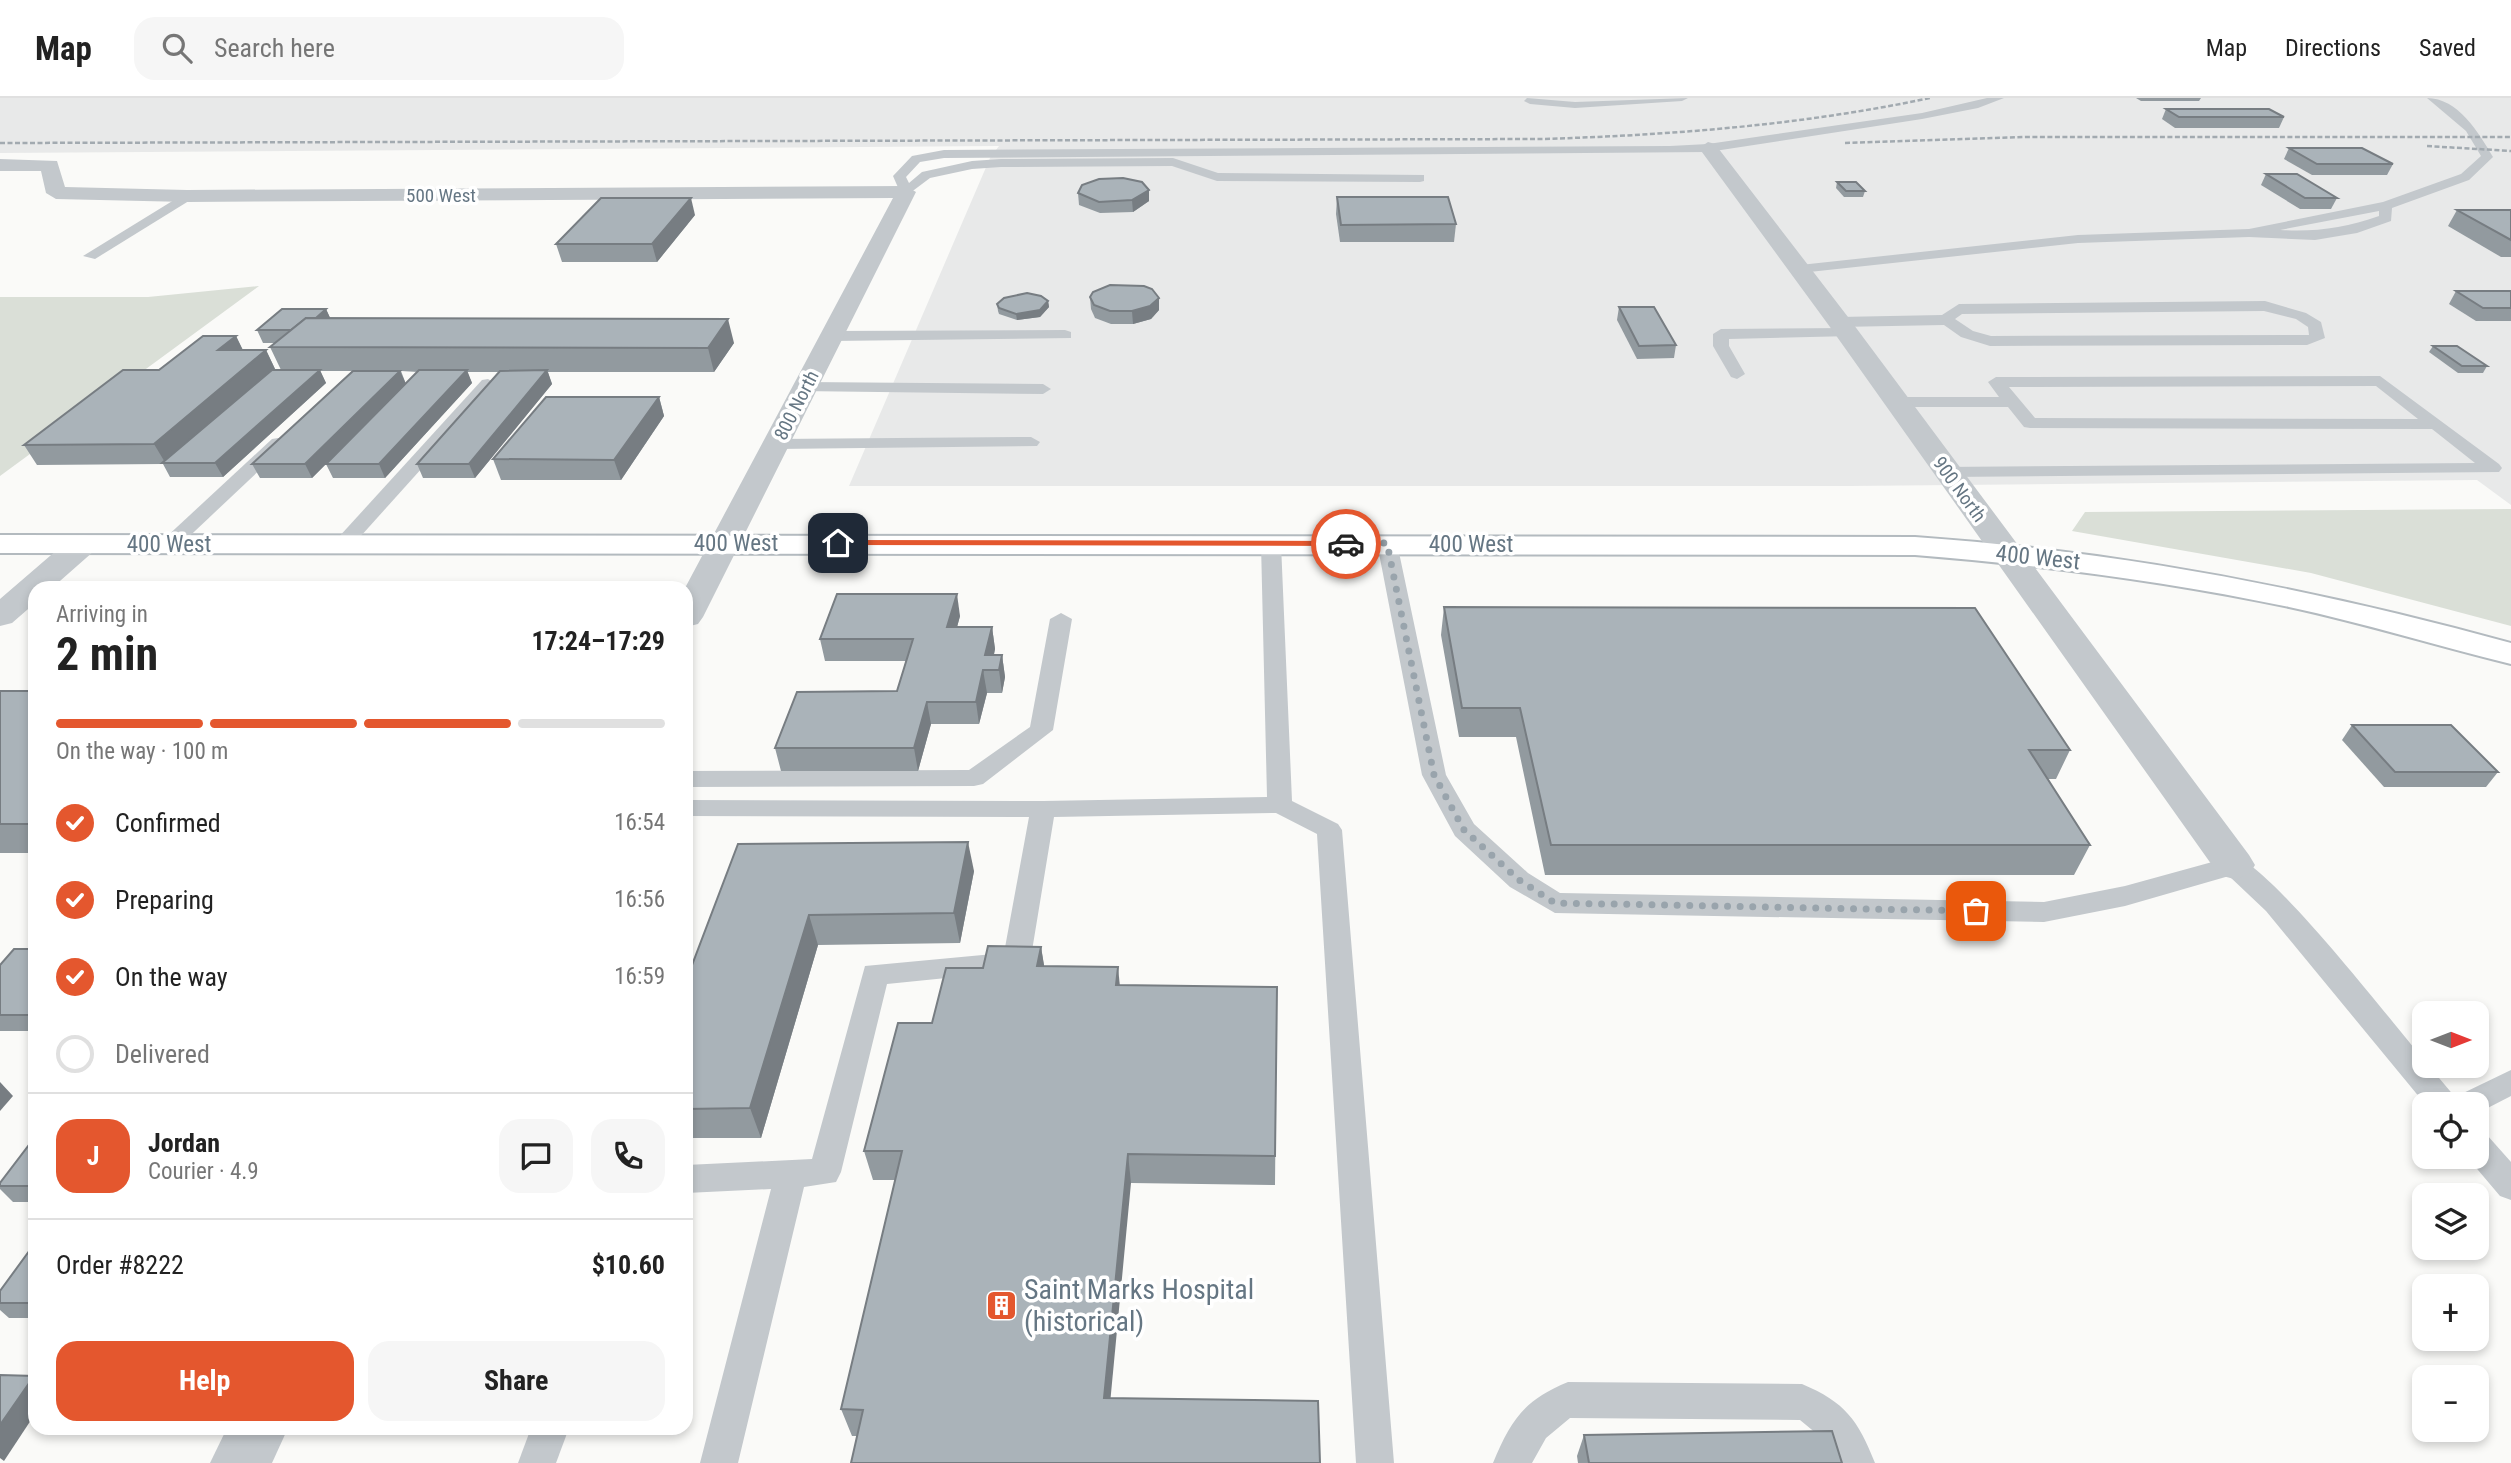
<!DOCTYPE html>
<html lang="en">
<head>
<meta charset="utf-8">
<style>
  :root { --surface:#fff; --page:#f6f6f6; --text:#222; --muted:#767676; --line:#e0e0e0; --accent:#e4572e }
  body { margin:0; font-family:"Roboto Condensed",sans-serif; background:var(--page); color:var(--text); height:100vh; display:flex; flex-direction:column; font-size:26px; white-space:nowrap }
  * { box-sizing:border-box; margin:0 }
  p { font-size:23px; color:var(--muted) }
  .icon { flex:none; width:38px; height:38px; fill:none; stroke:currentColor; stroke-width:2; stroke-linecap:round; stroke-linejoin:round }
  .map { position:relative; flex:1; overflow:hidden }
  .sheet { position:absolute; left:28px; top:483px; width:665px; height:854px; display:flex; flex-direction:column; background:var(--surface); border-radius:21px; box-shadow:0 4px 10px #0003 }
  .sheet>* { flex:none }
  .needle { width:46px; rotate:90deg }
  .controls { position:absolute; left:2412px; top:903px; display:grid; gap:14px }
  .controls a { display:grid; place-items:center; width:77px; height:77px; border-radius:14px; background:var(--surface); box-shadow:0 4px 10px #0003; font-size:35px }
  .pin { position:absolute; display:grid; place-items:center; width:60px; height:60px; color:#fff; margin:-30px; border-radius:14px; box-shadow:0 4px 10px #0006 }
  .courier { position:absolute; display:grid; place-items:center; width:70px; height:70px; margin:-35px; border:5px solid #e4572e; border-radius:50%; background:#fff; color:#222; box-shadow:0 2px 9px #0007 }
  .overview em { font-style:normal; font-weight:700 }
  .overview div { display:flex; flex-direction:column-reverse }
  .overview { display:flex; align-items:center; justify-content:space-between; height:119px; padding:0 28px }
  h1 { font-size:46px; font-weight:700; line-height:52px }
  .bar { display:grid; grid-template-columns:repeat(4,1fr); gap:10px 7px; align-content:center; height:84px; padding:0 28px }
  .bar i { height:9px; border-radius:5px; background:var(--line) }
  .bar .selected { background:var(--accent) }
  .bar p { grid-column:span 4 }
  .line { display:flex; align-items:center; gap:18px; padding:0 28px; border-top:2px solid var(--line) }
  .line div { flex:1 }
  .round { display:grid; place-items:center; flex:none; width:74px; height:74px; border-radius:21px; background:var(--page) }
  ol { padding:0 28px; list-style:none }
  li { display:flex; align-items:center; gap:21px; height:77px }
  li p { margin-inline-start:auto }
  li .icon { padding:7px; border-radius:50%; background:var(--accent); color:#fff; stroke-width:4 }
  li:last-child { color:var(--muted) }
  li i { width:38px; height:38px; border:4px solid var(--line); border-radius:50% }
  .action { display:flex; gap:14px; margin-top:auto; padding:14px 28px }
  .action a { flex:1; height:80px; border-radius:21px; background:var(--accent); color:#fff; font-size:28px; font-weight:700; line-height:80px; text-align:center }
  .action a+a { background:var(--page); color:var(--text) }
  header { display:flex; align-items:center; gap:42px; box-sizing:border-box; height:98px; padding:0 35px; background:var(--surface); border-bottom:2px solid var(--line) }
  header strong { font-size:33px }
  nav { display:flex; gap:38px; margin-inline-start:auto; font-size:24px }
  .search { width:490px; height:63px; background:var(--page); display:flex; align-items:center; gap:18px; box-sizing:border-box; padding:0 24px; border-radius:21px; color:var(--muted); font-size:26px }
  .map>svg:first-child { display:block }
</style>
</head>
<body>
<header>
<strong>Map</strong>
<div class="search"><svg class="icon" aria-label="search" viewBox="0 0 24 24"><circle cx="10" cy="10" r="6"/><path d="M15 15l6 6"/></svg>Search here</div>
<nav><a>Map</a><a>Directions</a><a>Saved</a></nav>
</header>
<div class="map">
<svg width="2511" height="1365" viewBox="0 0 2511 1365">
  <rect width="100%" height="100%" fill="#fafaf8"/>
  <path fill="#e8e9e9" d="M0,0H2511V407L2477,382L1849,388H849L990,60L999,48L0,55Z"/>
  <g fill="#dadfd7">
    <path d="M259,188L0,378V199H148Z"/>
    <path d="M2511,411V528L2311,475L2072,433L2085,414Z"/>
  </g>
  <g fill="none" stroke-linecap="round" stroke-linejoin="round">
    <defs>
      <path id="secondary" d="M0,437L1915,439C2118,453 2315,491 2511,545V566C2437,548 2364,525 2289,509C2165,483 2041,467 1915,457L0,455Z"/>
    </defs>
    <use href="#secondary" stroke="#b3babf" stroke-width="4"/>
    <g fill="#c3c8cc" fill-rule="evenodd">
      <path d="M1527,0L1575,4L1688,0L1682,3L1575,10L1530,6L1524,3Z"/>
      <path d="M1987,0H2004L1978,10L1922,21L1708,54L944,60L920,64L906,79L909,85L922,74L972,63L1001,61L1173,60L1218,75L1424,77V83L1420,84L1217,83L1172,68L1001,69L972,71L930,80L906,98L900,94L893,78L912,58L944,52L1670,48L1708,46L1922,15Z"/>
      <path d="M2427,0C2458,0 2479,35 2493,59L2469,82L2392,110L2391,123L2357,135L2315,142L2249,139L2078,145L1800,175L1793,171L1800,167L2078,137L2249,131L2383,104L2461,76L2481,58L2466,33ZM2379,113V118C2345,130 2316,134 2280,132Z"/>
      <path d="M187,94L192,95V101L95,161L83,158Z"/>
      <path d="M2265,203L2306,215L2321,224L2325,240L2307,247L1990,248L1961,239L1944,227L1839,229L1831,224L1839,219L1942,217L1959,206ZM2264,213L2296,221L2308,229L2309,237L1991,238L1973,233L1955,221L1962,216Z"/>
      <path d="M1846,230L1852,232V238L1729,241V248L1745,276L1737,281L1731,279L1713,248V236L1721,231Z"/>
      <path d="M1065,232L1071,234V240L832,243L824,238L832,233Z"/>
      <path d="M2380,278L2499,366L2502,370L2499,374L1948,379L1941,377L1939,373L1941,369L2475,365L2432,331L2030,330L2024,329L2008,309H1896L1887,304L1896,299H1999L1988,284L1996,279ZM2376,288L2418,321L2035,320L2009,289Z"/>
      <path d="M488,281L496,286L494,290L351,449H337L334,445L337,441L482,282Z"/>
      <path d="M805,284L1043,286L1051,291L1043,296L799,293L797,289Z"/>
      <path d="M1031,339L1040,344L1037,348L776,351L767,346L776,341Z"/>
      <path d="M278,340L284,341L287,345L284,349L177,450H163L160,446L163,442L272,341Z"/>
      <path d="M1387,439L1397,445L1446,677L1474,726L1528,775L1560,795L2044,804L2125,788L2234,758C2272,769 2391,923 2424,962V968H2429L2455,999L2511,972V998L2476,1016V1006H2425L2266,813L2229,778L2125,808L2044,824L1555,815L1510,789L1455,738L1422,677L1377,445Z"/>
      <path d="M1271,440L1281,446L1292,703L1338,726L1342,732L1394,1365H1356L1317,736L1276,715L1054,719L1030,865L1026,872L887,886L841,1074L836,1084L804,1089L738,1365H700L771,1091L686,1095V1067L812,1061L865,868L1004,855L1029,719L686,718V702L1043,703L1267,699L1261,446Z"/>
      <path d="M1061,515L1072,521L1053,632L983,686L974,688L686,689V673L969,672L1030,629L1050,521Z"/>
      <path d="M2476,1033L2487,1037L2511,1064V1102L2500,1098L2467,1059H2476Z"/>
      <path d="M1568,1284L1802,1286C1845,1304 1858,1322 1875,1365H1837L1823,1341L1800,1322L1570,1320L1546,1340L1532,1365H1493C1511,1322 1524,1302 1568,1284Z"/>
      <path d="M531,1330H569L556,1365H518Z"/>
    </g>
    <g fill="#c3c8cc" fill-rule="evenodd">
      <path d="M1708,44L1715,46L1848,219L2249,757L2255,767L2249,777L2234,781L2219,777L1830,229L1699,50Z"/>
      <path d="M0,61L57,63L65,89L187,92L906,88L916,94L703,519L698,526L686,529L685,490L893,100L187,104L56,101L46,95L41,73H0Z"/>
      <path d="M83,437L94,439L99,446L94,453L52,490H35V505L12,525L0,528V501L72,439Z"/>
      <path d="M227,1330H288L272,1365H210Z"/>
    </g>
    <use href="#secondary" fill="#fff" fill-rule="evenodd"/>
    <g stroke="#a2aab0" stroke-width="2.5" stroke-dasharray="5 2.5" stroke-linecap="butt">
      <path d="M0,45L1542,41C1673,37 1802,27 1930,0"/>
      <path d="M1845,45L2026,39H2511"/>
      <path d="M2427,48L2511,53"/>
    </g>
  </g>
  <g fill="#929a9f" fill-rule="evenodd">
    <path d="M2136,0H2201L2199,3H2141Z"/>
    <path d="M2166,11L2284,19L2279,30H2175L2162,21Z"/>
    <path d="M2289,50L2393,66L2387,77H2312L2284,61Z"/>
    <path d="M2266,76L2337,100L2331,111H2300L2261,87Z"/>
    <path d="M1837,84L1865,93L1863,99H1844L1836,90Z"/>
    <path d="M1078,95L1149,103L1133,114L1100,115L1079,107Z"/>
    <path d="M1337,99L1456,126L1454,144H1340L1336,116Z"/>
    <path d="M2457,112H2511V159H2501L2448,128Z"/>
    <path d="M695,117L657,164H562L556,146Z"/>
    <path d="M2456,193H2511V223H2476L2449,206Z"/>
    <path d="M1090,199L1159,200V212L1151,221L1133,226H1111L1095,220L1091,211Z"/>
    <path d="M1048,203L1049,209L1040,219L1017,222L999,216L998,213L997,206Z"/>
    <path d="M1619,209L1676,247L1674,260L1637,261L1617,222Z"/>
    <path d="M326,211L330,220L734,245L714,274H548L552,286L475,380H423L417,366L499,274H467L472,285L385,380H333L326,366L380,312L312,380H260L252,366L352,273H320L326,285L223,379H170L163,366L37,367L24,347L159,272L236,238L243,252H266L275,271L273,272H281L270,249L275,245H263L257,232ZM401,273L418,274L406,286Z"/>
    <path d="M2433,248L2487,268L2483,275H2458L2429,254Z"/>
    <path d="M659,299L664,318L621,382H501L493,361Z"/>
    <path d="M1444,509L2070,652L2056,681H2047L2090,747L2074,777H1545L1516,639H1459L1441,537Z"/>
    <path d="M960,518L957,529H992L995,551L994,557H1002L1005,579L1002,595H987L979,626H931L918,673H781L775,650L897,593L906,563H825L820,541Z"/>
    <rect x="0" y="593" width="35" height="162"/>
    <path d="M2352,627L2498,674L2486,689H2384L2342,642Z"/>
    <path d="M738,746L974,773L960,845L818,847L761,1040H686V883Z"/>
    <path d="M1041,849L1044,868L1120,887L1277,889L1275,1087L1131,1085L857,1338H852L841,1311L895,1082H873L864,1053L932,925L983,870Z"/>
    <path d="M35,851V933H0V867Z"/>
    <path d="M35,1039V1104H13L0,1091V1085Z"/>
    <path d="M35,1145V1220H9L0,1212V1193Z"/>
    <path d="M1584,1337L1842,1365H1578L1577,1358Z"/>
  </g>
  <g fill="#777d82">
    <path d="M1149,92V103L1133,114L1132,102Z"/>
    <path d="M691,100L695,117L657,164L652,146Z"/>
    <path d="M1159,200V212L1151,221L1133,226L1132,213Z"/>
    <path d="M1048,203L1049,209L1040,219L1017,222L1016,216Z"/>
    <path d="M326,211L332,224L303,232Z"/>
    <path d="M728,221L734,245L714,274L708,250Z"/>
    <path d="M236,238L245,257L218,252Z"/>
    <path d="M266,252L275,271L166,366L154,346Z"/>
    <path d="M320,272L326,285L223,379L215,365Z"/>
    <path d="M467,272L472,285L385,380L379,366Z"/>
    <path d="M547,272L552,286L475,380L469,366Z"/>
    <path d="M400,273L406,286L312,380L305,366Z"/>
    <path d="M659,299L664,318L621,382L614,362Z"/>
    <path d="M957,496L960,518L951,551L947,529Z"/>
    <path d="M992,529L995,551L990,572L985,557Z"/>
    <path d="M1002,557L1005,579L1002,595L999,572Z"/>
    <path d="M983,572L987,595L979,626L976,604Z"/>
    <path d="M927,604L931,626L918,673L914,650Z"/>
    <path d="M968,744L974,773L960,845L954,815Z"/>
    <path d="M809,817L818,847L761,1040L750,1010Z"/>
    <path d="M1041,849L1046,879L1037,868Z"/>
    <path d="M1118,869L1121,899L1116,887Z"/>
    <path d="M0,984L13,998L0,1013Z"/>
    <path d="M1128,1056L1131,1085L1108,1327L1104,1300Z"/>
    <path d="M34,1278L35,1279V1316L4,1363L0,1360V1327Z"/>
  </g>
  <g fill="#aab3b9" stroke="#777d82" stroke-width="2">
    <path d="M2166,11H2269L2284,19H2179Z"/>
    <path d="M2289,50H2362L2393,66H2317Z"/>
    <path d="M2266,76H2297L2337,100H2305Z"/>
    <path d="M1123,80L1142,84L1149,92L1132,102L1099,104L1078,95L1082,87L1099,81Z"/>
    <path d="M1837,84H1856L1865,93H1846Z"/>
    <path d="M1337,99H1448L1456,126L1341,127Z"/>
    <path d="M601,100H691L652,146H556Z"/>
    <path d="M2457,112H2511V142Z"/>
    <path d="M1110,187L1144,188L1152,191L1159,200L1150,208L1132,213H1110L1094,207L1090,199L1093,194Z"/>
    <path d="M2456,193H2511V210H2483Z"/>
    <path d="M1027,195L1041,198L1048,203L1040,212L1016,216L999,210L997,206L1004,200Z"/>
    <path d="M1619,209H1654L1676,247L1639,248Z"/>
    <path d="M282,211H326L316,220H306L291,232H257Z"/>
    <path d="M306,220L728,221L708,250L270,249Z"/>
    <path d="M203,238H236L218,252H266L154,346L24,347L123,272H159Z"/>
    <path d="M2433,248H2457L2487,268H2462Z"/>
    <path d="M272,272H320L215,365H162Z"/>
    <path d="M419,272H467L379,366H326Z"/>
    <path d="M547,272L469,366H417L500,273Z"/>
    <path d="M353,273H400L305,366H252Z"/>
    <path d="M546,299H659L614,362L493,361Z"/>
    <path d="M270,488L268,490H184L185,489Z"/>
    <path d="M837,496H957L947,529H992L985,557H1002L999,572H983L976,604H927L914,650H775L797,594L897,593L913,541H820Z"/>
    <path d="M1444,509L1975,510L2070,652H2029L2090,747H1551L1520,610H1462Z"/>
    <rect x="0" y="593" width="35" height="133"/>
    <path d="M2352,627H2451L2498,674H2395Z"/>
    <path d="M968,744L954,815L809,817L750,1010L686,1011V883L738,746Z"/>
    <path d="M988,848L1041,849L1037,868L1118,869L1116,887L1277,889L1275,1058L1128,1056L1104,1300L1318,1303L1320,1365H851L863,1312L841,1311L902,1053H864L898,925H932L946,870H983Z"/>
    <path d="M14,851H35V917H0V867Z"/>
    <path d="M35,1039V1088H0V1085Z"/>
    <path d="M35,1145V1205H0V1193Z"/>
    <path d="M0,1277L34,1278L0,1327Z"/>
    <path d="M1832,1333L1842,1365H1589L1584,1337Z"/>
  </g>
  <path fill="#e4572e" d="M838,442L1346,443L1350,446L1346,448L835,447Z"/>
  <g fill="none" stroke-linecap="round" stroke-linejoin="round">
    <path stroke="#99a4ac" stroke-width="7" stroke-dasharray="0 12.6" d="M1346,446L1387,445L1434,677L1464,732L1519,782L1555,805L1976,813"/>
  </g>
  <defs>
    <symbol id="building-square" viewBox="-11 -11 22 22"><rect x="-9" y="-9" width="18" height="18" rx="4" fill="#e4572e" stroke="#fff"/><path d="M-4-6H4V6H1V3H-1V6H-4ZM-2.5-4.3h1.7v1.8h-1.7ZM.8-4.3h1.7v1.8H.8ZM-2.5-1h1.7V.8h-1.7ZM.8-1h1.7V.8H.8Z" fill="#fff"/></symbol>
  </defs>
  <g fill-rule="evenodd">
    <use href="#building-square" x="984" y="1190" width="35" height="35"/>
  </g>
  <g text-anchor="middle" stroke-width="7" stroke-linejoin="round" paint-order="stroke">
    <g font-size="19" fill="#657683" stroke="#fff">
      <text x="441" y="104">500 West</text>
      <text transform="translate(796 307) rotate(-63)" y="7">800 North</text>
      <text transform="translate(1960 391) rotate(54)" y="7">900 North</text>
    </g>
    <g font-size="23" fill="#657683" stroke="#fff">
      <text x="736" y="453">400 West</text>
      <text x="169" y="454">400 West</text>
      <text x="1471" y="454">400 West</text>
      <text transform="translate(2038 459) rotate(6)" y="8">400 West</text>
    </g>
    <g font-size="28" fill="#657683" stroke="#fff" text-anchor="start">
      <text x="1024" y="1201">Saint Marks Hospital<tspan x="1024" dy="32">(historical)</tspan></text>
    </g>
  </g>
</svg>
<div class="controls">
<a><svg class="needle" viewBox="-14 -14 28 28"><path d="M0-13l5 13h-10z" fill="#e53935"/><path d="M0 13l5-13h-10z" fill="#767676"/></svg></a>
<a><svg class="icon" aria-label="locate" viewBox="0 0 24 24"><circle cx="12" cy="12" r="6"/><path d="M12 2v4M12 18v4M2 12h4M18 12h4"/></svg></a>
<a><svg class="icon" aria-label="layers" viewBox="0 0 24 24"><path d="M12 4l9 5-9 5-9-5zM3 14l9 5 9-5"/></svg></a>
<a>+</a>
<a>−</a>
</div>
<div class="pin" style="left:1976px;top:813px;background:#ea580c"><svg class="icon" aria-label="bag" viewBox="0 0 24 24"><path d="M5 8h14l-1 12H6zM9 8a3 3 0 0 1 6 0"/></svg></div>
<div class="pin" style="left:838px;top:445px;background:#1f2937"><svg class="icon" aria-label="home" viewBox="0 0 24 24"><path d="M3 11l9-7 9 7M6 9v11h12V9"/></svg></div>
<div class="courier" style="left:1346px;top:446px"><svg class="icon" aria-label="car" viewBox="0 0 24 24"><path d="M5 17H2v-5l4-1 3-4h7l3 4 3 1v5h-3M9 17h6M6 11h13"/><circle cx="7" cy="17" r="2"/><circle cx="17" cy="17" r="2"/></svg></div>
<section class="sheet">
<div class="overview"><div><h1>2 min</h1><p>Arriving in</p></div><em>17:24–17:29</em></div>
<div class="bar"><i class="selected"></i><i class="selected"></i><i class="selected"></i><i></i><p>On the way · 100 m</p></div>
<ol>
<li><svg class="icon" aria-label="check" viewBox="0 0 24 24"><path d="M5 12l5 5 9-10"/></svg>Confirmed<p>16:54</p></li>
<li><svg class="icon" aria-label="check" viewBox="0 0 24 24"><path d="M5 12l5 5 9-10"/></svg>Preparing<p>16:56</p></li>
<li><svg class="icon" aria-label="check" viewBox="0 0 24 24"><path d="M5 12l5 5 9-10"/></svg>On the way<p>16:59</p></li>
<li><i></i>Delivered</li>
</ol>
<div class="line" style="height:126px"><b class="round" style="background:var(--accent);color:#fff">J</b><div><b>Jordan</b><p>Courier · 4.9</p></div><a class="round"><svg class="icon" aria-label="chat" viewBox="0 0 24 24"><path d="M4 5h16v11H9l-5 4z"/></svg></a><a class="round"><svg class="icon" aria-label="phone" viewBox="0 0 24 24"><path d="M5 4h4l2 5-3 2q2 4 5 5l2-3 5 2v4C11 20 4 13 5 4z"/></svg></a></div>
<div class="line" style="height:91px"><div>Order #8222</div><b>$10.60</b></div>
<div class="action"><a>Help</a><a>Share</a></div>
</section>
</div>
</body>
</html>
